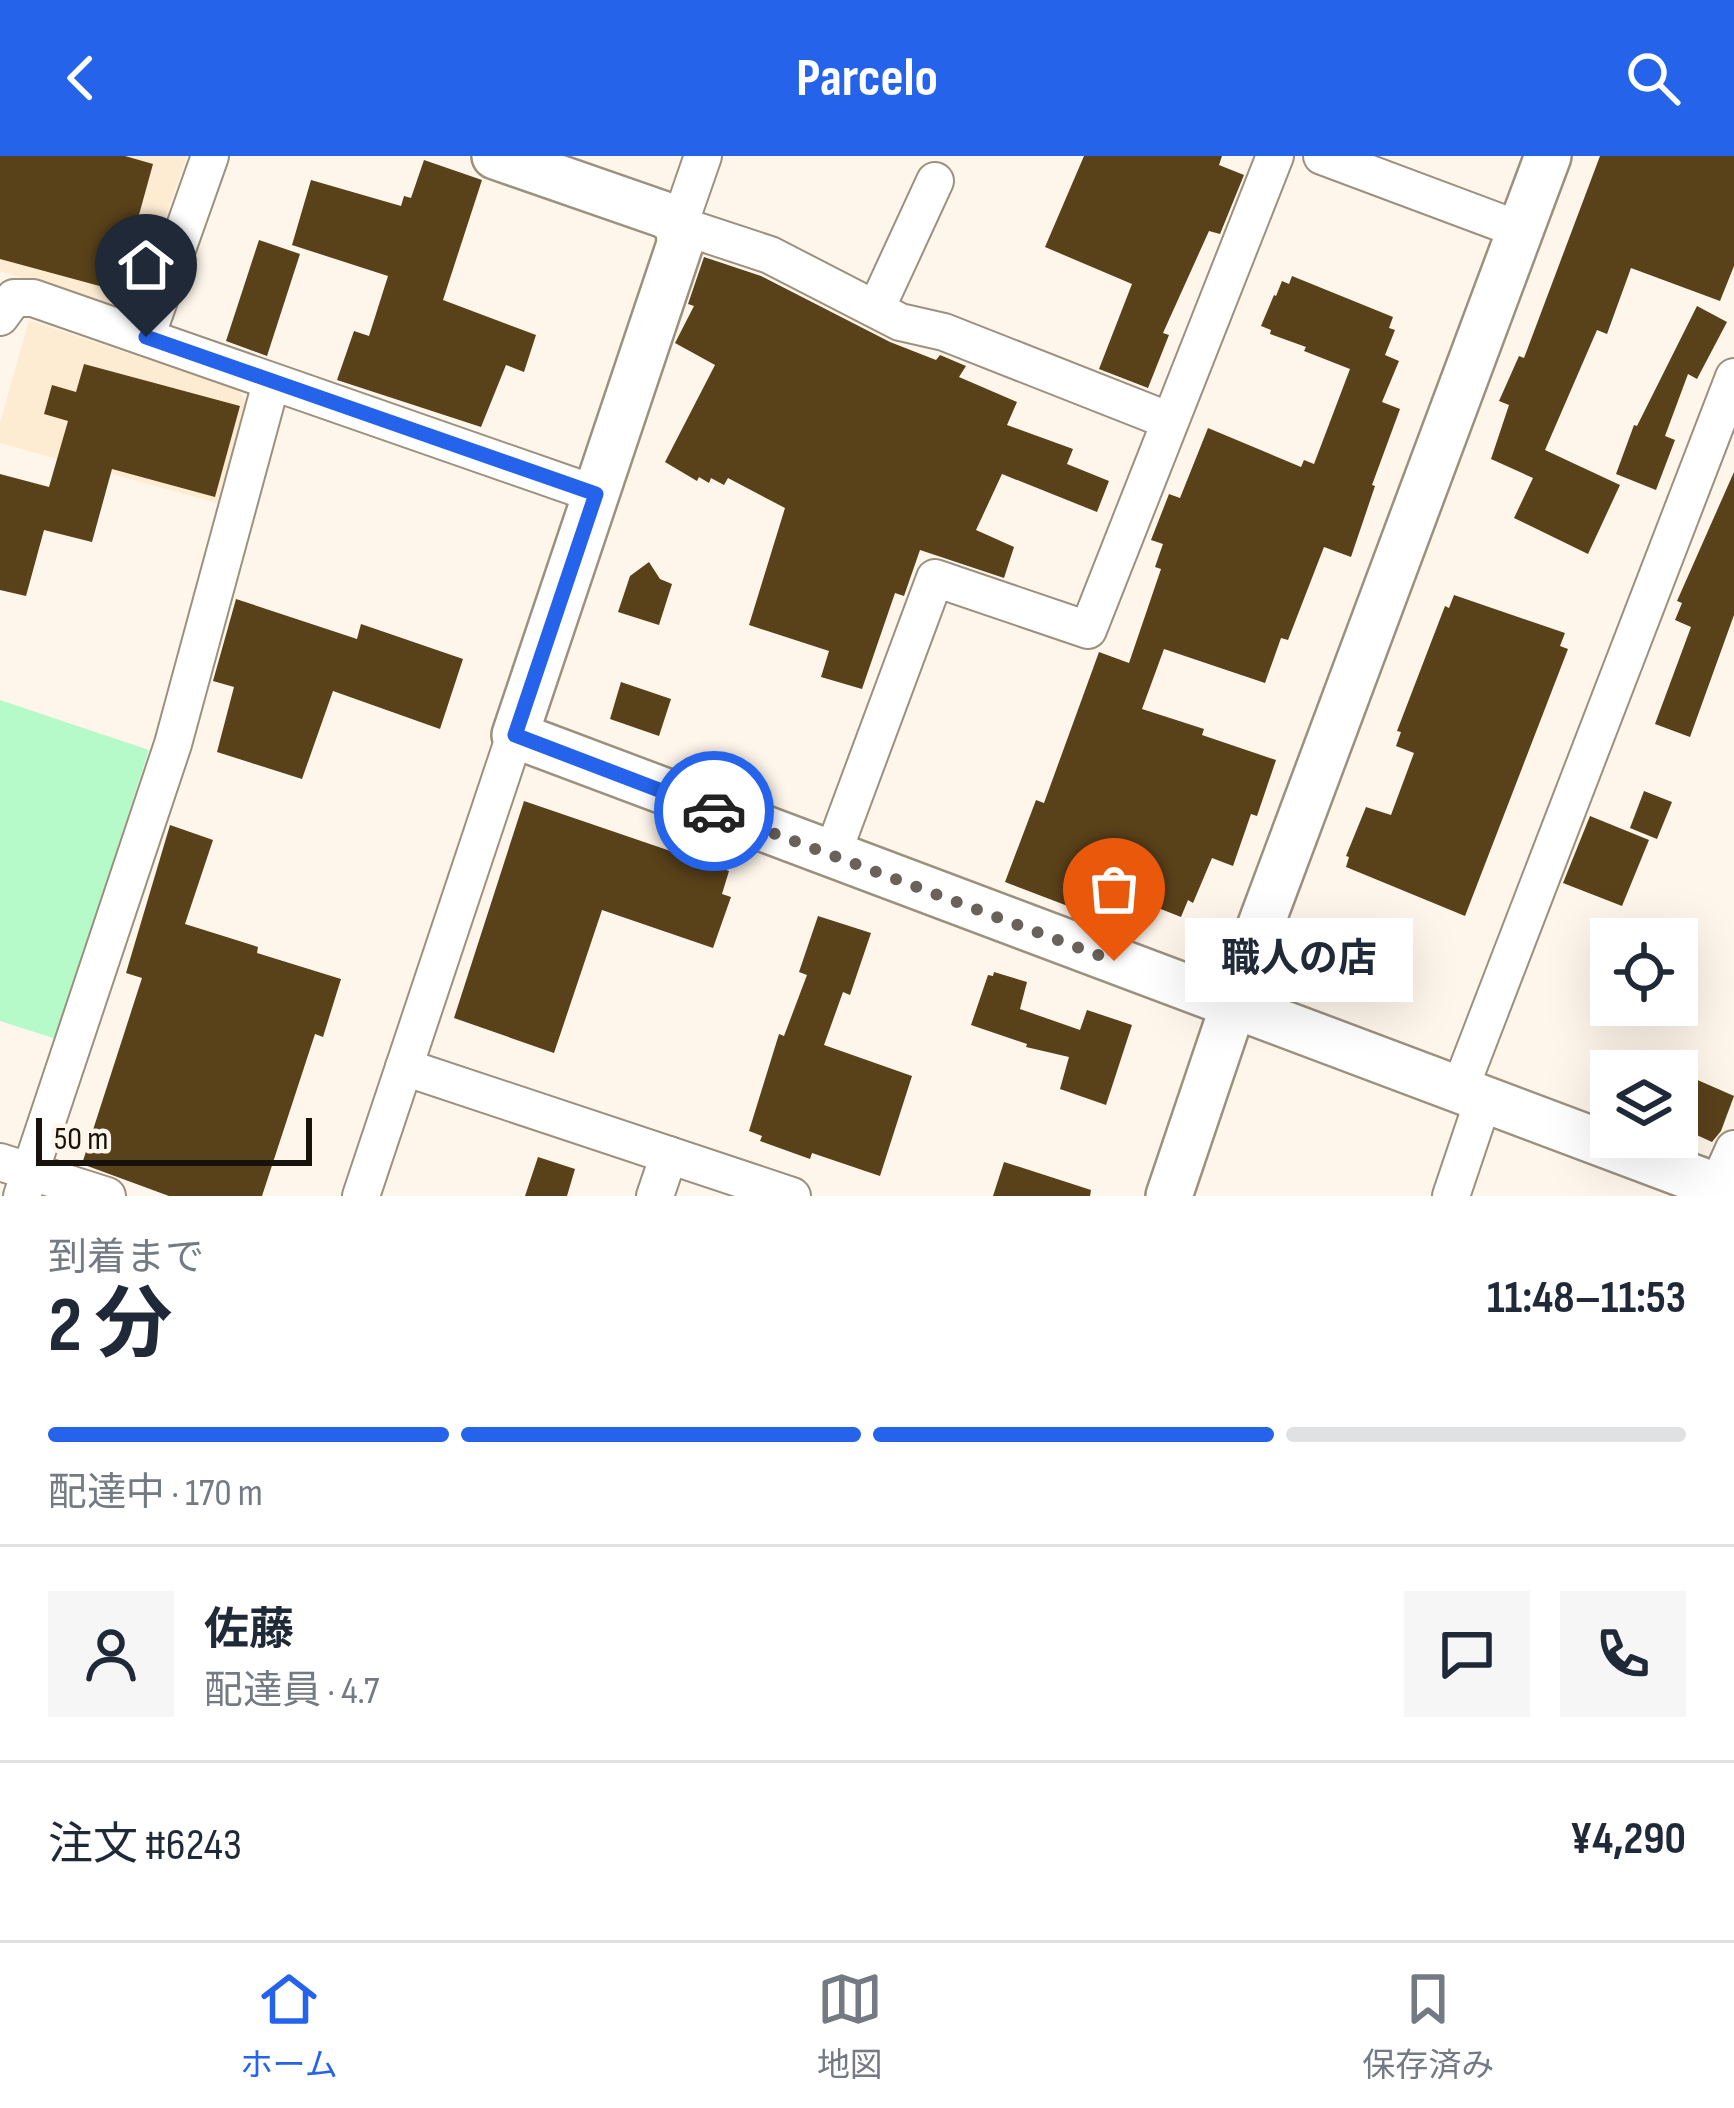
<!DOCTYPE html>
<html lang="ja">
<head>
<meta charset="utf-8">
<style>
  :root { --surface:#fff; --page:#f6f6f7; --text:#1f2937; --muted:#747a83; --line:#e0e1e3; --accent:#2563eb }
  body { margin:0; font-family:"Sofia Sans Condensed","Noto Sans JP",sans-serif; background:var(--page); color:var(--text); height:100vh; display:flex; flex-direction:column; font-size:45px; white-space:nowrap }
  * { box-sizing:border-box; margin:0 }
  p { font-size:39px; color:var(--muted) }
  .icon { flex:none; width:66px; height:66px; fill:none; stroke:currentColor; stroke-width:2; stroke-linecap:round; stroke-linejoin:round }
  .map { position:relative; height:1040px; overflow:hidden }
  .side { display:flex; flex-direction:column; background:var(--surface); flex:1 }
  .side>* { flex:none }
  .controls { position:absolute; left:1590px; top:762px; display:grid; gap:24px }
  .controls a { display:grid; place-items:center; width:108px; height:108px; border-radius:0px; background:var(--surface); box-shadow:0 12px 48px #0002; font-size:60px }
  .scale { position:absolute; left:36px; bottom:30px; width:276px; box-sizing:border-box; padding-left:12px; border:6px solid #17130c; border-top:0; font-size:33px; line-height:42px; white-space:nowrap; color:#17130c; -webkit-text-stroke:9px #fef6ea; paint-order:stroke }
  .pin { position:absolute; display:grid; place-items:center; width:102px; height:102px; color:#fff; margin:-123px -51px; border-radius:50% 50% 50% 0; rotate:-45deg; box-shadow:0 0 12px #0007 }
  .pin .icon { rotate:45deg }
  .courier { position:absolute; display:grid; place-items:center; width:120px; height:120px; margin:-60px; border:9px solid #2563eb; border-radius:50%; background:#fff; color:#222; box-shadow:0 3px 15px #0007 }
  .bubble { position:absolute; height:84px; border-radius:0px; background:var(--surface); box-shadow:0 12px 48px #0002; font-size:39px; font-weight:700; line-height:84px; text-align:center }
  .summary em { font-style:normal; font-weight:700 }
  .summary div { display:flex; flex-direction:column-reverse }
  .summary { display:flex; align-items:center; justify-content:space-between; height:204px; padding:0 48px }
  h1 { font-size:78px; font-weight:700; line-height:90px }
  .bar { display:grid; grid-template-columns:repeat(4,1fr); gap:18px 12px; align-content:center; height:144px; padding:0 48px }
  .bar i { height:15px; border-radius:9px; background:var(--line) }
  .bar .selected { background:var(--accent) }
  .bar p { grid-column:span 4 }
  .line { display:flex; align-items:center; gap:30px; padding:0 48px; border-top:3px solid var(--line) }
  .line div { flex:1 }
  .round { display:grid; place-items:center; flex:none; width:126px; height:126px; border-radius:0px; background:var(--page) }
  header { display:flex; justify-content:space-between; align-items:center; height:156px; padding:0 48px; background:var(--accent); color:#fff; font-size:54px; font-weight:700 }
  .tabs { display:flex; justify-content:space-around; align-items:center; height:168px; border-top:3px solid var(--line); background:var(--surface); font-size:33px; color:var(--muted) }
  .tabs a { display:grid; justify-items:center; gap:6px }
  .tabs .selected { color:var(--accent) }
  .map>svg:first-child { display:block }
</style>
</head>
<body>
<header><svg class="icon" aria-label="back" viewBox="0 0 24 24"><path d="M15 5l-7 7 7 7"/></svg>Parcelo<svg class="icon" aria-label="search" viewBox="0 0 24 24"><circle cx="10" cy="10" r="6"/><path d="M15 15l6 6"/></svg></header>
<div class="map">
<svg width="1734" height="1040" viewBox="0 0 1734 1040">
  <rect width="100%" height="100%" fill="#fef6ea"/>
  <g fill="#feecd2">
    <path d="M0,0H187L135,148L118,154L0,115Z"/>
    <path d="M29,164L238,234L247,247L217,347L0,287V267Z"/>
  </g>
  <path fill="#b7faca" d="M0,544L149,594L56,883L0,865Z"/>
  <g fill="#59411a">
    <path d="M0,0H125L153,8L118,135L0,103Z"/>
    <path d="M1084,0H1222L1219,9L1244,19L1220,78L1209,75L1163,177L1169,179L1148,232L1099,213L1132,128L1045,91Z"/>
    <path d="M1600,0H1734V110L1720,145L1631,112L1607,178L1597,174L1545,294L1620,329L1588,398L1514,362L1533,322L1491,303L1509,249L1499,245L1519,200L1524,202Z"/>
    <path d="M424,4L482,24L443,144L536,179L524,216L506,209L481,271L337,224L354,175L369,180L388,120L292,89L311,24L401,50L404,40L411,42Z"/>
    <path d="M259,84L300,98L267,200L226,185Z"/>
    <path d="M704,101L761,120L890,186L936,204L940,199L966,210L959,221L1017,246L1007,269L1073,293L1067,308L1109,325L1097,356L1002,318L976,374L1014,391L1004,422L920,394L904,440L895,437L862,533L821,521L829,495L749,469L785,352L728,322L724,329L711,322L709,327L699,321L697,325L665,306L715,209L675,187L694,150L688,148Z"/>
    <path d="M1292,120L1393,161L1389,172L1395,174L1385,199L1399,205L1382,246L1400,253L1372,329L1375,330L1351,401L1324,391L1288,484L1281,482L1265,527L1164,493L1142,553L1204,573L1202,579L1276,604L1257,660L1251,658L1233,710L1212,702L1193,747L1188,744L1181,761L1138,744L1128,773L1005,726L1036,644L1044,647L1099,496L1129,507L1161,413L1155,411L1163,388L1151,384L1169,338L1180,342L1208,272L1301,311L1304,304L1314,308L1350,213L1304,195L1306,191L1270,178L1271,174L1261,170L1274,139L1276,140L1282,125L1289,128Z"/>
    <path d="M1697,150L1727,166L1697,223L1688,218L1665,280L1675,284L1656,334L1616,318L1634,269L1637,270Z"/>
    <path d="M84,208L240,250L215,341L112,313L92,386L44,374L26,440L0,434V318L49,331L68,265L44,258L52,229L76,236Z"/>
    <path d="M1734,316V459L1690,581L1655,568L1691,471L1675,464L1682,447L1677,445Z"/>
    <path d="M649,406L660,423L672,428L659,469L618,456L630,420Z"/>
    <path d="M1454,439L1565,477L1560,490L1568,493L1465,760L1346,711L1349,701L1346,700L1366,651L1391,659L1414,597L1396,590L1401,576L1397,575L1445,450L1449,452Z"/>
    <path d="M236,443L357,483L361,468L463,503L440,573L333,535L302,623L217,596L234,531L213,525Z"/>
    <path d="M621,526L671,543L659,580L610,563Z"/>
    <path d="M1644,635L1672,646L1657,683L1630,672Z"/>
    <path d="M524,645L729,715L722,738L731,741L713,792L602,754L554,897L454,862Z"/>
    <path d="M1590,660L1649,684L1622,750L1563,727Z"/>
    <path d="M170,669L213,684L185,768L258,791L257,797L341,823L323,881L315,878L262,1040H169L82,1008L142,822L126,817Z"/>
    <path d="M818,760L871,777L850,839L843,836L824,889L912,920L880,1020L812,997L810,1003L760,985L762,980L749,975L779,878L784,880L807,819L799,816Z"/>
    <path d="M994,816L1027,826L1020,853L1080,874L1087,854L1132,869L1106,949L1060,933L1069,901L1026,891L1027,888L971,869L988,819L993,820Z"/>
    <path d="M1677,915L1734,940L1721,975L1712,986L1677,970Z"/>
    <path d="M538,1001L575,1013L567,1040H525Z"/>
    <path d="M1004,1006L1091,1034L1090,1040H993Z"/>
  </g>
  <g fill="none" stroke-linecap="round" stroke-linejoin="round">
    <defs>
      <g id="minor">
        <path d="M703,0L679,69L770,99L900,166L944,176L1170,265"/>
        <path d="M1322,0L1520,74"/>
        <path d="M876,153L935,25"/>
        <path d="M0,161L14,142H33L595,338"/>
        <path d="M146,181L210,0"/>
        <path d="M832,699L935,422L1088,474L1275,0"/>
        <path d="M404,911L792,1040"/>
        <path d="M1459,935L1734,221"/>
        <path d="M0,1006L107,1040"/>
        <path d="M22,1040L173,588L271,227"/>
        <path d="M361,1040L515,579"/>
        <path d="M655,1040L669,999"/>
        <path d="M1451,1040L1483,945"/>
        <path d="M1713,1040L1734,993"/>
      </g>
      <g id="tertiary">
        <path d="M495,0L665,59L679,69L680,88L515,579L1734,1037"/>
        <path d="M1169,1040L1260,771L1548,0"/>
      </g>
    </defs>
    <use href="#minor" stroke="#9c907e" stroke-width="40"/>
    <use href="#tertiary" stroke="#9c907e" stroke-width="50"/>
    <use href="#minor" stroke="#fff" stroke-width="36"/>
    <use href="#tertiary" stroke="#fff" stroke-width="45"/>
  </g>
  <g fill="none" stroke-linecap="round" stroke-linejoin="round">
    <path stroke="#68625a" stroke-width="12" stroke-dasharray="0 21.6" d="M714,655L1114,805"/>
    <path stroke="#2563eb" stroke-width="15" d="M146,181L596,338L515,579L714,655"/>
  </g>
</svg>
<div class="controls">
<a><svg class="icon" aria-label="locate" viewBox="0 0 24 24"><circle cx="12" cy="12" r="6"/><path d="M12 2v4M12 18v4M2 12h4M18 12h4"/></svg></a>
<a><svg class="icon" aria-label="layers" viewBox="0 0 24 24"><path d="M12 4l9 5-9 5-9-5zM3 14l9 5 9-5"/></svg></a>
</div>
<div class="scale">50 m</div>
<div class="pin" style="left:1114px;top:805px;background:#ea580c"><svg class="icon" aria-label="bag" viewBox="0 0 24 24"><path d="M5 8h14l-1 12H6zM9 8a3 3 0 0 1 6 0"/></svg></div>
<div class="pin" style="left:146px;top:181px;background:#1f2937"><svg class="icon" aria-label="home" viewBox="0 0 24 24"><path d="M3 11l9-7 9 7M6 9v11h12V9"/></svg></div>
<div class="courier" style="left:714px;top:655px"><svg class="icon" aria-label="car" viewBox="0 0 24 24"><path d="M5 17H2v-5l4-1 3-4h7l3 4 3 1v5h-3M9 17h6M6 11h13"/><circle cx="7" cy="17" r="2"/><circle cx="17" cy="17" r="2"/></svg></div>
<div class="bubble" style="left:1185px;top:762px;width:228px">職人の店</div>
</div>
<section class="side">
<div class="summary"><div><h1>2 分</h1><p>到着まで</p></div><em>11:48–11:53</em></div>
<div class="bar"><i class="selected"></i><i class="selected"></i><i class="selected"></i><i></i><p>配達中 · 170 m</p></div>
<div class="line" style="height:216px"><a class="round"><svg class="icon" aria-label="person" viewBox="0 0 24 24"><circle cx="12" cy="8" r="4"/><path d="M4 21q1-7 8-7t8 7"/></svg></a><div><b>佐藤</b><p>配達員 · 4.7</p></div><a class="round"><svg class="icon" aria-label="chat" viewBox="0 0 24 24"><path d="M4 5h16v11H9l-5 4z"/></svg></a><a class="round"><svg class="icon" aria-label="phone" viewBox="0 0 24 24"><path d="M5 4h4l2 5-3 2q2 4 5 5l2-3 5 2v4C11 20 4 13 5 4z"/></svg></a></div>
<div class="line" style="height:156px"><div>注文 #6243</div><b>¥4,290</b></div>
</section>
<nav class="tabs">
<a class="selected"><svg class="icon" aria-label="home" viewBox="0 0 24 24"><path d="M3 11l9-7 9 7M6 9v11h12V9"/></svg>ホーム</a>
<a><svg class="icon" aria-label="map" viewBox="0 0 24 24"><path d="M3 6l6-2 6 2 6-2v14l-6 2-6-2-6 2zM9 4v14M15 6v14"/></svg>地図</a>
<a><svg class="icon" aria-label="saved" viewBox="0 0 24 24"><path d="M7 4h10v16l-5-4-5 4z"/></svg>保存済み</a>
</nav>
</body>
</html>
